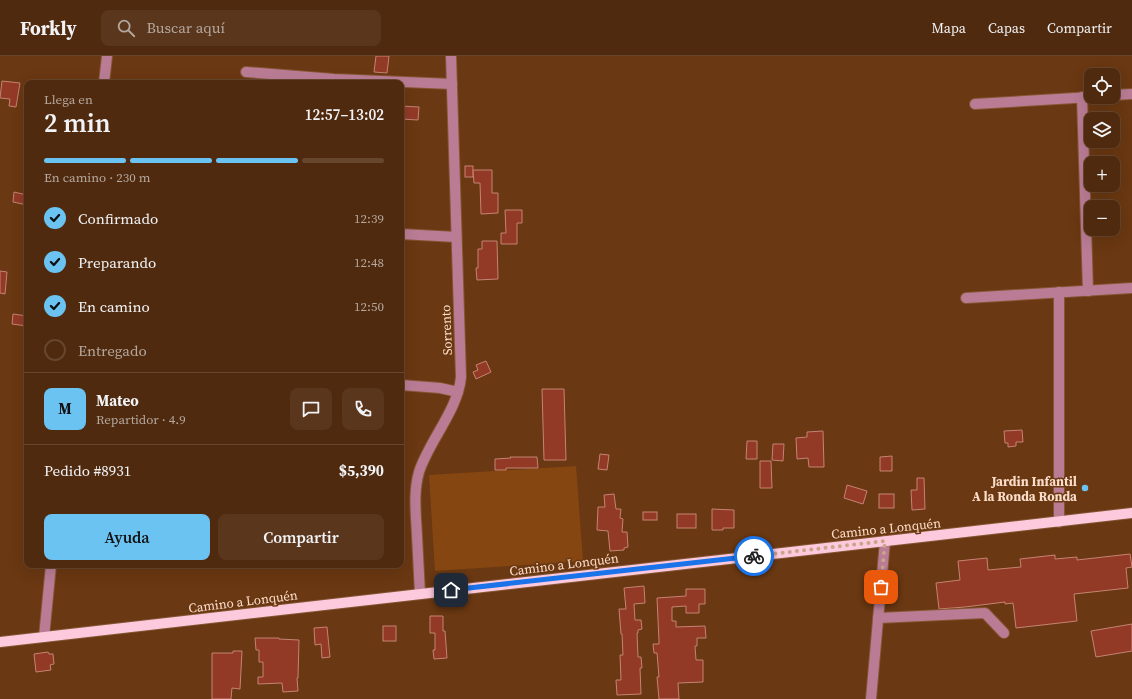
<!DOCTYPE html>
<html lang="es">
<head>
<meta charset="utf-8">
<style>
  :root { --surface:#502a0e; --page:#5a361c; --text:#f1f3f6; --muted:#b4a79e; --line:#67462e; --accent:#6bc3f2 }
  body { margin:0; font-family:"Source Serif 4",serif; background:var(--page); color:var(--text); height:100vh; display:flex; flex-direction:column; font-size:15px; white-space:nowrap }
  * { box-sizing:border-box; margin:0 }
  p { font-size:13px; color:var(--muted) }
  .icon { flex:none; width:22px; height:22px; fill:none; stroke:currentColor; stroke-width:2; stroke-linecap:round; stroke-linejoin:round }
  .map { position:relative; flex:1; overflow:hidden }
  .panel { position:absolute; left:24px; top:24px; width:380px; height:488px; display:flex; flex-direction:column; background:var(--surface); border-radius:8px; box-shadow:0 4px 16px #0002,0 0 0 1px var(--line) }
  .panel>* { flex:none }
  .fabs { position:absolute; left:1084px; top:12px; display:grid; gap:8px }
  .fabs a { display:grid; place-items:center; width:36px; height:36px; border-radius:8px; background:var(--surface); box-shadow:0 4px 16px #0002,0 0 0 1px var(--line); font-size:20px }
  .pin { position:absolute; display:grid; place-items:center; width:34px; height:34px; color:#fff; margin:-17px; border-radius:8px; box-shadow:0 2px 6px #0006 }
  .courier { position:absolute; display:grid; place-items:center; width:40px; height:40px; margin:-20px; border:3px solid #1a73e8; border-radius:50%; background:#fff; color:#222; box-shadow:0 1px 5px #0007 }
  .summary em { font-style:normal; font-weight:600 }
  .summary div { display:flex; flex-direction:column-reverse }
  .summary { display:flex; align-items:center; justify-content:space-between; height:68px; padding:0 20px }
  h1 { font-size:26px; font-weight:600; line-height:30px }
  .bar { display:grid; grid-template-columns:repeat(4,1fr); gap:6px 4px; align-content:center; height:48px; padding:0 20px }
  .bar i { height:5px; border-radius:3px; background:var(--line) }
  .bar .current { background:var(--accent) }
  .bar p { grid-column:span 4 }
  .line { display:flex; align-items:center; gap:10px; padding:0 20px; border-top:1px solid var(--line) }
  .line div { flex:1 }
  .round { display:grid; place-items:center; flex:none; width:42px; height:42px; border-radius:8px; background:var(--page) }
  ol { padding:0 20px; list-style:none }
  li { display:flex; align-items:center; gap:12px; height:44px }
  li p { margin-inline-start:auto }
  li .icon { padding:4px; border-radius:50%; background:var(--accent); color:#111; stroke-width:4 }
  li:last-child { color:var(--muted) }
  li i { width:22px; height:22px; border:2px solid var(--line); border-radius:50% }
  .cta { display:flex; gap:8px; margin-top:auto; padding:8px 20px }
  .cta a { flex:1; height:46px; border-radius:8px; background:var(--accent); color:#111; font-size:16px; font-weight:600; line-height:46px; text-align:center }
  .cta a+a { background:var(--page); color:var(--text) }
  header { display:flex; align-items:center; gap:24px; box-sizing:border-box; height:56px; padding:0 20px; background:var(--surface); border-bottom:1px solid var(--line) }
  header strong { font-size:19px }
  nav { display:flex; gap:22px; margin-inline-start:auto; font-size:14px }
  .search { width:280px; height:36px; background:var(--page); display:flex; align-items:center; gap:10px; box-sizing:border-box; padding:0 14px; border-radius:8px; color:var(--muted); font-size:15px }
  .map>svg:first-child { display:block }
</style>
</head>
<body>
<header>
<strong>Forkly</strong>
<div class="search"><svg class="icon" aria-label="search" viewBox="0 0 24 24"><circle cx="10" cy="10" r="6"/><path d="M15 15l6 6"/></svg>Buscar aquí</div>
<nav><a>Mapa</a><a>Capas</a><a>Compartir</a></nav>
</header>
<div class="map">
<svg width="1132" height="643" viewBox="0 0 1132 643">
  <rect width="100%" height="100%" fill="#6a3812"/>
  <path fill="#854612" d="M576,410L583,505L435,515L429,419Z"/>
  <g fill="#933a27" stroke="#c58373">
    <path d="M376,0H389L387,17L374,16Z"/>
    <path d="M2,25L20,27L16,51L9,50L10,43L0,42Z"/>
    <path d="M401,50L419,51L418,64L401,63Z"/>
    <rect x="465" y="110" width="8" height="11"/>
    <path d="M473,114H492V137H498V157L481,158L480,127H474Z"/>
    <path d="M14,136L27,139V149L13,146Z"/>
    <path d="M505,154H522V167H517V188H501V177H506Z"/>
    <path d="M482,185H497L498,223L477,224L476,212H478V193H482Z"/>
    <path d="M0,215L7,216L5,238L0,237Z"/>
    <path d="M13,258L27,260V270L12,268Z"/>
    <path d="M486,305L491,316L476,323L473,316L478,314L476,309Z"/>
    <path d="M542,333H564L566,404H544Z"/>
    <path d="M1022,374L1023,386H1016V390L1008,391V387H1005L1004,375Z"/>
    <path d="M823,375L824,411H809L808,402L797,403L796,382L807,381V376Z"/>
    <path d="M747,385H757V403H746Z"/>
    <path d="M773,388H784L783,405L772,404Z"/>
    <path d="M600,398L609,399L607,414L598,413Z"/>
    <path d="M892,400V415H880V401Z"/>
    <path d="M510,401H537L538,412H506V414H495V403L511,402Z"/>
    <path d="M760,405H771L772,432H760Z"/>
    <path d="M917,422H924L925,453L912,454L911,434H917Z"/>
    <path d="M847,429L867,435L863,448L844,442Z"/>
    <path d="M614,438L616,453H621L620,462L623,463L622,476H627L628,491L624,492V494L610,495L608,475L597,474L598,451H605L604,439Z"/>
    <rect x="879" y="438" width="15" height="14"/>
    <path d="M712,453L734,454V472H723V474H712Z"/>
    <rect x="643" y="456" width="14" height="8"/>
    <rect x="677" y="458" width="19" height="14"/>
    <path d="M1130,498L1132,511L1126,512L1128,532L1074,538L1077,565L1016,572L1013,547L1005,548V546L965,551L939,553L936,527L960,524L958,505L987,502L988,514L1021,511L1020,503L1055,499V503L1077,501V504Z"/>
    <path d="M644,530L645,547L634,548L635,564H641L642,573L638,574V577H637L638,601H641L642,612H640L641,638L617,639L616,624H621L620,599H623L622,578H621L619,553H626L624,532Z"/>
    <path d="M686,533H705V548H699V557H686V550L672,551V565H676V571L705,570L706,582H697V590H695L696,604H703V626L678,627L679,643H659L657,621H659L657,597H654L653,588H659V585L657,542L686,540Z"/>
    <path d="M430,560H443V575H445L447,602L434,603L433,594H435V577H430Z"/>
    <path d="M1132,568V595L1096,601L1091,575Z"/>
    <rect x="383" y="570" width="13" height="15"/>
    <path d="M327,571L330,601L322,602L321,588L315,589L314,572Z"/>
    <path d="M255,582H279V583L299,584L298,622H297L298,635L283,636L282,627L258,628V621H263V606H259V594H256Z"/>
    <path d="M233,595H242L240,633L232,632L231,643H212V597H233Z"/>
    <path d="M48,596L49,598H53L54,608L50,609L51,614L36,616L34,598Z"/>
  </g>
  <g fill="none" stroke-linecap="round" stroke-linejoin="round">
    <defs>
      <g id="minor">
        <path d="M246,16L334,23L452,28"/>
        <path d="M104,27L107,0"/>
        <path d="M1113,39L1132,38"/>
        <path d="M1082,41L1088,235"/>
        <path d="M975,48L1091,41"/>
        <path d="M401,178L456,181"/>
        <path d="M966,242L1132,232"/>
        <path d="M401,329L440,332L458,336"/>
        <path d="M1059,466V236"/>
        <path d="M420,538C419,519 418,499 417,480C416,459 413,437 419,416C429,385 458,354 461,321L451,0"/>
        <path d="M878,562L985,557L1004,577"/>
        <path d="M44,581L51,509"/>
        <path d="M871,643L885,485"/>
      </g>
      <path id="major" d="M0,586L1132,457"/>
    </defs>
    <use href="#minor" stroke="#845633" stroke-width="12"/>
    <use href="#major" stroke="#845633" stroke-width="12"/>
    <use href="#minor" stroke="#ba7c95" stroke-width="10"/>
    <use href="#major" stroke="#fdcadd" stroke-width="10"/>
  </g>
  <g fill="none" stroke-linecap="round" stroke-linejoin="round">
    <path stroke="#caa48a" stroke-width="4" stroke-dasharray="0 7.2" d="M754,500L885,485L881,531"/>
    <path stroke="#1a73e8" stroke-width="5" d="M451,534L754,500"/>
  </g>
  <circle fill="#6bc3f2" stroke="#6a3812" stroke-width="1.5" cx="1085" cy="432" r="4"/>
  <g text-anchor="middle" stroke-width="3" stroke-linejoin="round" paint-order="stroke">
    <g font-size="13" fill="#fddeca" stroke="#6a3812">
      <text transform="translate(446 274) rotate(-92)" y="5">Sorrento</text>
      <text transform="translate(886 472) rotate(-6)" y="5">Camino a Lonquén</text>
      <text transform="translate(564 508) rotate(-7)" y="5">Camino a Lonquén</text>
      <text transform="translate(243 545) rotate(-7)" y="5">Camino a Lonquén</text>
    </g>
    <g font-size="13" font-weight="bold" fill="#fddeca" stroke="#6a3812" text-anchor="end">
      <text x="1077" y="430">Jardin Infantil<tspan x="1077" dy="15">A la Ronda Ronda</tspan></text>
    </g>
  </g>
</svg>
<div class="fabs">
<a><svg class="icon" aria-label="locate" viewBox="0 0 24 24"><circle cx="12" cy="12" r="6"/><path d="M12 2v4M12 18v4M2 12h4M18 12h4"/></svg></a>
<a><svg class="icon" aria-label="layers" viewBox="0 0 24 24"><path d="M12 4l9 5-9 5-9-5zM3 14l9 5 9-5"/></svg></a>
<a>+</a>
<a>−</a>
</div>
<div class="pin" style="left:881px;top:531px;background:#ea580c"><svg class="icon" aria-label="bag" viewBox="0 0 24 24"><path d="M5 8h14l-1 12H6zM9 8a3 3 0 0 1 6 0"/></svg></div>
<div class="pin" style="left:451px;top:534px;background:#1f2937"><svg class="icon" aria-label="home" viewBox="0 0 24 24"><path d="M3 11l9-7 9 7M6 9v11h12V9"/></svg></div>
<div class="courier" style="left:754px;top:500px"><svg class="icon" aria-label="bike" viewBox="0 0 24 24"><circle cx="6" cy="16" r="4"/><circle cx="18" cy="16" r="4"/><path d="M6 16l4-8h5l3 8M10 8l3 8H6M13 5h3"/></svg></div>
<section class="panel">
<div class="summary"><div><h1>2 min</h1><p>Llega en</p></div><em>12:57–13:02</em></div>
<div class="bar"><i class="current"></i><i class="current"></i><i class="current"></i><i></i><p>En camino · 230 m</p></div>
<ol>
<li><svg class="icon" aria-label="check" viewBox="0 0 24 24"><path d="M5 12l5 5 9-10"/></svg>Confirmado<p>12:39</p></li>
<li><svg class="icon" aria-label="check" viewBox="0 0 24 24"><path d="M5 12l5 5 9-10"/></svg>Preparando<p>12:48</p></li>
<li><svg class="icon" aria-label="check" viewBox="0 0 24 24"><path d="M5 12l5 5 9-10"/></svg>En camino<p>12:50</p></li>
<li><i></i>Entregado</li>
</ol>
<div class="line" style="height:72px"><b class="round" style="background:var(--accent);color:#111">M</b><div><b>Mateo</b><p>Repartidor · 4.9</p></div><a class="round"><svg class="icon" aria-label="chat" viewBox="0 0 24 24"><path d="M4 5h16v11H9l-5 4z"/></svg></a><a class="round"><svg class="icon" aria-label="phone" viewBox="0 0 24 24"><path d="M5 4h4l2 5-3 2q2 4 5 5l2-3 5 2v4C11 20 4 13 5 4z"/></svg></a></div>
<div class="line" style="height:52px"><div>Pedido #8931</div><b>$5,390</b></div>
<div class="cta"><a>Ayuda</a><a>Compartir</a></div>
</section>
</div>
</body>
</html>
